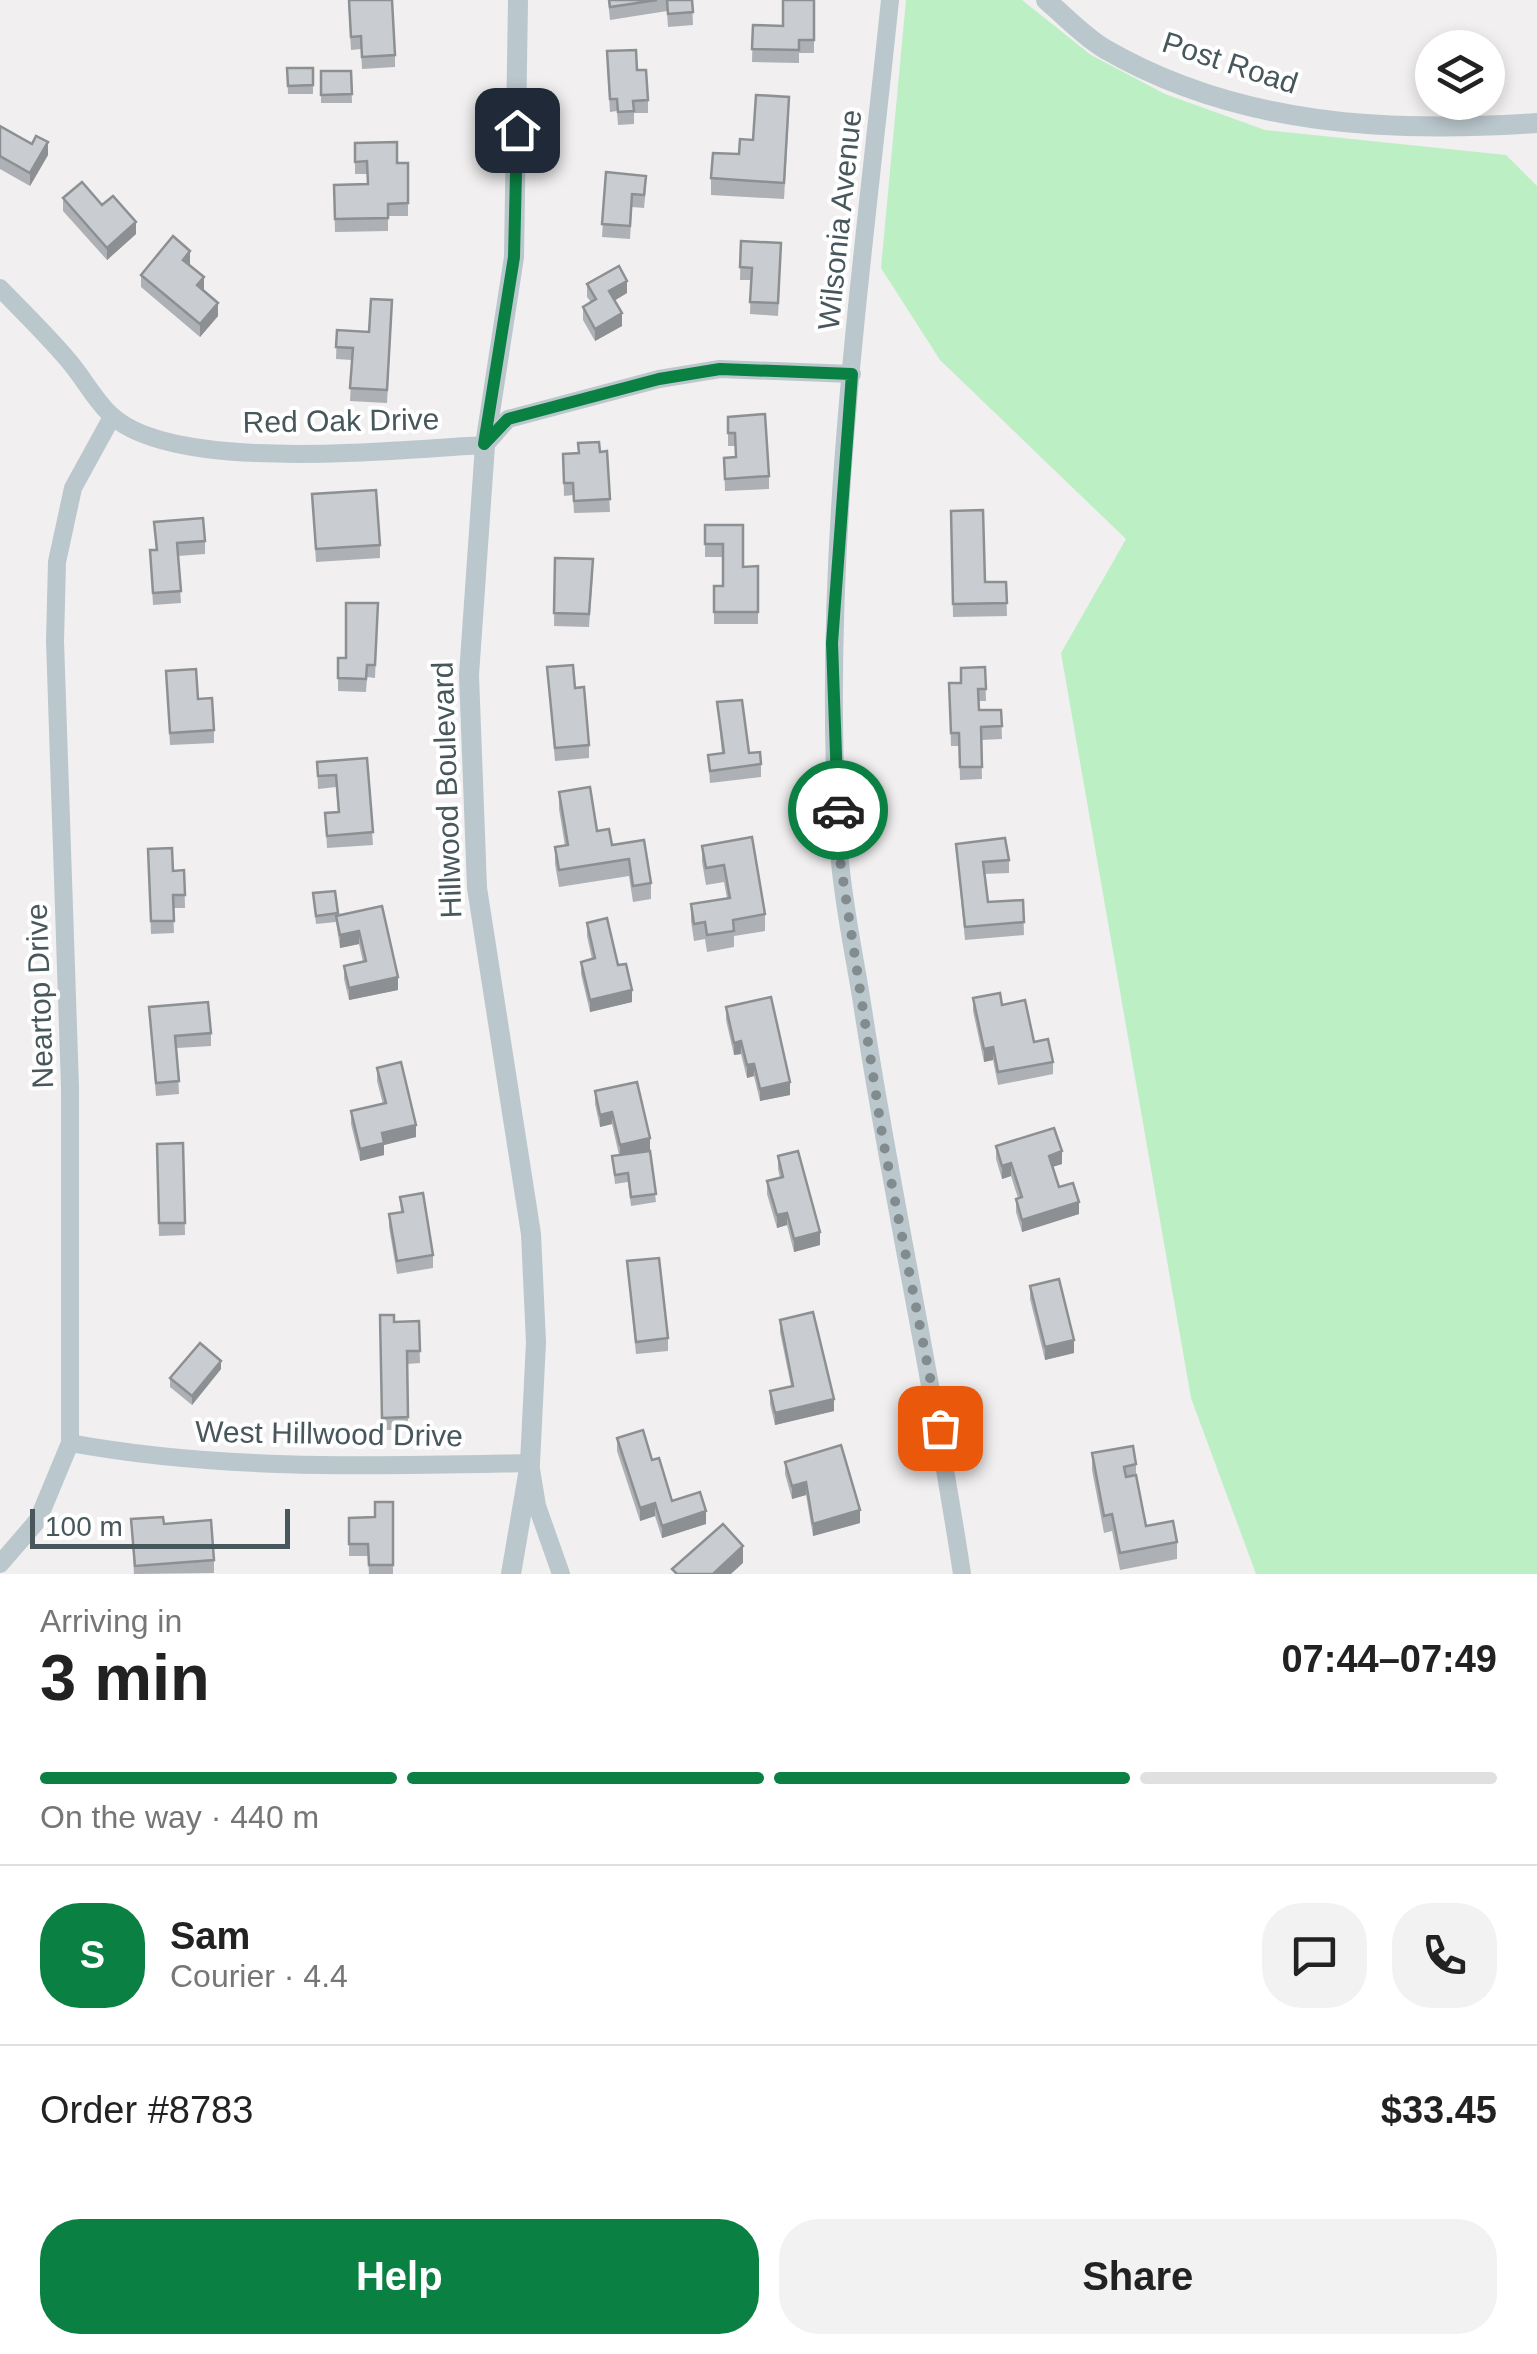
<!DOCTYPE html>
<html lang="en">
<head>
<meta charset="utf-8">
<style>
  :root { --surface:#fff; --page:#f2f2f2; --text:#222; --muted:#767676; --line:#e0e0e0; --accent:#0b8043 }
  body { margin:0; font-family:Helvetica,sans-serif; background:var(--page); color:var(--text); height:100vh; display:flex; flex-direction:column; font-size:38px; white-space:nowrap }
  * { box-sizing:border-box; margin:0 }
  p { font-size:32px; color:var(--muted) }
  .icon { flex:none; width:55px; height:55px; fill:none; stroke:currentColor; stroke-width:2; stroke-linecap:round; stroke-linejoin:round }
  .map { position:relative; height:1574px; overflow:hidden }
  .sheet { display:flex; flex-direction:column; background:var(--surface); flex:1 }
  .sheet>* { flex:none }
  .fabs { position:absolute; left:1415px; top:30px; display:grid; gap:20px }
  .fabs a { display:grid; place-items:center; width:90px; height:90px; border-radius:50%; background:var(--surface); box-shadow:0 5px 15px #0003; font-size:50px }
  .scale { position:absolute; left:30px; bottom:25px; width:260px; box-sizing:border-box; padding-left:10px; border:5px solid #47575c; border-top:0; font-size:28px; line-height:35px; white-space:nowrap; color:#47575c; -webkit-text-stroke:8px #fff; paint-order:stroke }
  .pin { position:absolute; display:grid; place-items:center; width:85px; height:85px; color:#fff; margin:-42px; border-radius:20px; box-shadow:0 5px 15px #0006 }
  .courier { position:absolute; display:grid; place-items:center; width:100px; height:100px; margin:-50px; border:8px solid #0b8043; border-radius:50%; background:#fff; color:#222; box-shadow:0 2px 12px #0007 }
  .summary em { font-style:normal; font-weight:700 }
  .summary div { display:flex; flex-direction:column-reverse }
  .summary { display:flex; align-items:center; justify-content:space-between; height:170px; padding:0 40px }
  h1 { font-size:65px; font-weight:700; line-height:75px }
  .bar { display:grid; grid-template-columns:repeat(4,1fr); gap:15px 10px; align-content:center; height:120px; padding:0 40px }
  .bar i { height:12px; border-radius:8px; background:var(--line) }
  .bar .selected { background:var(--accent) }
  .bar p { grid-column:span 4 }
  .line { display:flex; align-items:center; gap:25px; padding:0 40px; border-top:2px solid var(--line) }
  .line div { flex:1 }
  .round { display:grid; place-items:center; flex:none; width:105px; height:105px; border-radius:40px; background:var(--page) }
  .primary-button { display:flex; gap:20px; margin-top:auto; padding:20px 40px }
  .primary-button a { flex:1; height:115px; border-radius:40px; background:var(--accent); color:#fff; font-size:40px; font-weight:700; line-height:115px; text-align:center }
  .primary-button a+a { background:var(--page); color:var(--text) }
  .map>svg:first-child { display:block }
</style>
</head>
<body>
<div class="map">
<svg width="1537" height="1574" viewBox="0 0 1537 1574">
  <rect width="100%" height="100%" fill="#f1efef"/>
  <path fill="#bdefc5" d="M906,0H1022L1091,55L1165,94L1265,130L1506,155L1537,186V1574H1256L1191,1398L1061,653L1126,539L940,360L881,268Z"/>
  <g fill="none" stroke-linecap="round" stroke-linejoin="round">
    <g stroke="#bac7cc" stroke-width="18">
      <path d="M890,0C861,282 819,567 839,851C843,906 856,962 864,1016C893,1203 934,1387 962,1574"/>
      <path d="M0,288C23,312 47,335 68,360C83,377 94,399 110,414C172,475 399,449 485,445L508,419L659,379L720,369L852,374"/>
      <path d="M70,1443C223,1471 375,1466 530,1463L537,1506L561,1574"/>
      <path d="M0,1564L38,1520L70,1443V1087L55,641L57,562L73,488L112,417"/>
    </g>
    <g stroke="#bac7cc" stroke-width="20">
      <path d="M1046,0C1065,16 1084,37 1105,49C1238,126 1388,133 1537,123"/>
      <path d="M511,1574L530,1463L536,1342L531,1234L477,888L469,675L485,445L514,257L518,0"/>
    </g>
  </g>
  <g fill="#adb0b4">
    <path d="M348,0L395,55V67L362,69L361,49L351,50Z"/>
    <path d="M608,0H692L693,25L668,27L667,11L610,20Z"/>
    <path d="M814,0V53H799V63L752,62L753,25L783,26Z"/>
    <path d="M607,64L637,70L648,100V113H634V124L618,125L617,111L610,112Z"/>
    <path d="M287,68H313V94H288Z"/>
    <path d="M321,71H351L352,103H321Z"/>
    <path d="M789,114L784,199L711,195V178L753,140Z"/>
    <path d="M0,126L48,155L30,186L0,169Z"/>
    <path d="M355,143L397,163H408V216H388V231L335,232L334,185L368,184L367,174H355Z"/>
    <path d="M606,172L646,188L644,208L632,207L630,239L602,237Z"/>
    <path d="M63,198L102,205L136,234L107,260L63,211Z"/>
    <path d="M741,241L781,256L778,316L750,314L751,280H740Z"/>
    <path d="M190,264V265L204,289L203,290L218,316L200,337L141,287V275Z"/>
    <path d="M587,284L627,293L615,300L622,326L595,341L583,320V307L591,302L587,297Z"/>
    <path d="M392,313L387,403L350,401L352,360L336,359L337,330L369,332Z"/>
    <path d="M728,417L769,476V489L725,491L724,458L735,457V446H728Z"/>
    <path d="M607,451L610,512L574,513L573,495L564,496L563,454Z"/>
    <path d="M312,494L380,545V558L316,562Z"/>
    <path d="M951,511L985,582H1006L1007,616L953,617Z"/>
    <path d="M154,522L205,541V554L178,556L181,603L153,605L150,550H156Z"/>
    <path d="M705,525L743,567L758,566V624H714V586H723V557H705Z"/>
    <path d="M555,558L593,572L589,627L554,626Z"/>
    <path d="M378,603L375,678L367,677L366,692L338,691V658H346Z"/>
    <path d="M547,667L575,688L589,745V758L555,761Z"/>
    <path d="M985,667L986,701H978L979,710H1001L1002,739L981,740L982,779L960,780L959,746H951L949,683H961Z"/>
    <path d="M166,671L198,699L214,730V743L170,745Z"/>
    <path d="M717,702L749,753L761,764V777L710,783L708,755L722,754Z"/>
    <path d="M367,758L373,845L327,848L325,813L338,812L336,787L318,789L317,762Z"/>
    <path d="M559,792L612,845L644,840L651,883V899L633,902L629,876L559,887L555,864V847L565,846L559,809Z"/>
    <path d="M752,837L765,914V931L734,936V947L707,952L705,939L694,941L691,921V904L727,898L724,882L706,885L702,862V846Z"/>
    <path d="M956,844L1009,860V873L984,874L988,902L1023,900L1024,935L965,940Z"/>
    <path d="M148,849L173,871L184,870L185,908H173L174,933L151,934Z"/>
    <path d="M335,891L338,916L382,906L398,990L349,1000L344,979V966L363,962L359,944L340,948L336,922L316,924L313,893Z"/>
    <path d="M587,923L618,965L632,1002L590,1012L581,974V962L592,959L587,936Z"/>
    <path d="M973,998L1002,1005L1034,1042L1053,1062V1074L998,1085L993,1060L984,1062L973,1011Z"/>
    <path d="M149,1007L211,1033V1046L177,1048L179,1094L156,1096Z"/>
    <path d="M726,1007L790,1095L760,1101L754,1076L747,1078L741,1054L734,1055L726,1020Z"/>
    <path d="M377,1068L416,1137L384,1145V1155L360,1161L351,1124V1111L383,1104L377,1081Z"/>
    <path d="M595,1091L650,1151L656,1202L631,1206L628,1182L615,1184L612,1156L619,1155L612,1124L600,1127L595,1104Z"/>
    <path d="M183,1143L185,1235L159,1236L157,1144Z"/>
    <path d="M996,1146L1062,1164L1052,1167L1059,1187L1079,1214L1022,1232L1016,1212V1199L1018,1198L1011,1176L1002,1179L996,1159Z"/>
    <path d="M778,1156L820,1245L794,1252L787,1225L777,1228L767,1194V1181L780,1178L778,1169Z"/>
    <path d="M400,1197L433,1255V1268L397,1274L389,1227V1214L401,1213Z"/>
    <path d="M627,1261L668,1338V1351L636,1354Z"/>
    <path d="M1030,1286L1074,1353L1045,1360L1030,1299Z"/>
    <path d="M380,1315L394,1322L419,1321L420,1363L407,1364L408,1430H382Z"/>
    <path d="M780,1320L834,1411L775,1425L770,1404V1391L791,1386L780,1332Z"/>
    <path d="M221,1369L192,1405L170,1387V1378Z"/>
    <path d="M617,1438L652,1460L672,1501L706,1524L662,1538L655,1516L640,1521L617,1451Z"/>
    <path d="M1092,1453L1136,1464V1477L1146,1526L1177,1542V1559L1120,1570L1112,1531L1104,1533L1092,1470Z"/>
    <path d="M785,1462L860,1523L813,1536L806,1495L792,1499L785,1474Z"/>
    <path d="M393,1502V1574H369L368,1556H349V1518L375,1517Z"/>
    <path d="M131,1519L164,1524L214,1560V1573L134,1574Z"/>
  </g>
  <g fill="#8d9092">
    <path d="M48,142V155L30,186V173Z"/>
    <path d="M136,222V234L107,260V248Z"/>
    <path d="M190,251V264L183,272V260Z"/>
    <path d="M204,277V289L197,298V285Z"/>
    <path d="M627,281V293L609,304V291Z"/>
    <path d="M218,303V316L200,337V324Z"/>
    <path d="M622,313V326L595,341V329Z"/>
    <path d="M359,931V944L340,948V935Z"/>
    <path d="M398,977V990L349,1000V988Z"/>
    <path d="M632,990V1002L590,1012V1000Z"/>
    <path d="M741,1041V1054L734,1055V1043Z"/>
    <path d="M993,1047V1060L984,1062V1049Z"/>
    <path d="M754,1064V1076L747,1078V1065Z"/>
    <path d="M790,1082V1095L760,1101V1089Z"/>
    <path d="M612,1112V1124L600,1127V1115Z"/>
    <path d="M416,1125V1137L384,1145V1155L360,1161V1149L382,1133Z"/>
    <path d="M650,1138V1151L620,1158V1145Z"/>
    <path d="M1062,1151V1164L1049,1168V1156Z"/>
    <path d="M1011,1163V1176L1002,1179V1166Z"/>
    <path d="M1079,1202V1214L1022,1232V1220Z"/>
    <path d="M787,1213V1225L777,1228V1215Z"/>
    <path d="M820,1232V1245L794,1252V1239Z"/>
    <path d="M1074,1340V1353L1045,1360V1347Z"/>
    <path d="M221,1361V1369L192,1405V1396Z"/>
    <path d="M834,1399V1411L775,1425V1413Z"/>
    <path d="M806,1482V1495L792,1499V1486Z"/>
    <path d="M655,1503V1516L640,1521V1508Z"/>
    <path d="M860,1510V1523L813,1536V1524Z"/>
    <path d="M706,1511V1524L662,1538V1526Z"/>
    <path d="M743,1546V1563L731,1574H713Z"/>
  </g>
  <g fill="#c9cdd1" stroke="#8d9092" stroke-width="2.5">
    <path d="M349,0H392L395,55L362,57L361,36L351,37Z"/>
    <path d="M609,0H657L610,7Z"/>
    <path d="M667,0H692L693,12L668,14Z"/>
    <path d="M783,0H814V40H799V50L752,49L753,25L783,26Z"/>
    <path d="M636,50L637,70H646L648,100L633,101L634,111L618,112L617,99H610L607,51Z"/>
    <path d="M287,68H313V85L288,86Z"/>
    <path d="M321,71H351L352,94L321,95Z"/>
    <path d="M756,95L789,97L784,183L711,178L713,153L739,154L740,139L753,140Z"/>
    <path d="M0,126L32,144L36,136L48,142L30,173L0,156Z"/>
    <path d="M397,142V163H408V203L388,204V218L335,219L334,185L368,184L367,161L355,162V143Z"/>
    <path d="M606,172L646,176L644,195L632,194L630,226L602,224Z"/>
    <path d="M82,182L102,205L113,196L136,222L107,248L63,198Z"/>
    <path d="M173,236L190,251L183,260L204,277L197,285L218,303L200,324L141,275Z"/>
    <path d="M741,241L781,243L778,303L750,302L752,268L740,267Z"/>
    <path d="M619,266L627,281L609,291L622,313L595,329L583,307L596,299L587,284Z"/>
    <path d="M371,299L392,300L387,390L350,388L353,348L336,347L337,330L369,332Z"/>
    <path d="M765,414L769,476L725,479L724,458L736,457L735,433H728V417Z"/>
    <path d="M599,442L600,452L607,451L610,499L574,501L573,483H564L563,454L579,453L578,443Z"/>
    <path d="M376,490L380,545L316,549L312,494Z"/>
    <path d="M983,510L985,582H1006L1007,603L953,604L951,511Z"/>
    <path d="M203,518L205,541L177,543L181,591L153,593L150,550H157L154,522Z"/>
    <path d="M705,525H743V567L758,566V612H714V586H723V544H705Z"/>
    <path d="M555,558L593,559L589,614L554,613Z"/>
    <path d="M346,603H378L375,665H367L366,679L338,678V658H346Z"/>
    <path d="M573,665L575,688L584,687L589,745L555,748L547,667Z"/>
    <path d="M985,667L986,689H978L979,710H1001L1002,726L981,727L982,767H960L959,733H951L949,683H961V668Z"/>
    <path d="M196,669L198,699L212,698L214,730L170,733L166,671Z"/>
    <path d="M742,700L749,753L760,752L761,764L710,771L708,755L724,753L717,702Z"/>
    <path d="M367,758L373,832L327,836L325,813L339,812L336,775L318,776L317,762Z"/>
    <path d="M590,787L597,831L609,829L612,845L644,840L651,883L633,886L629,859L559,870L555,847L568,845L559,792Z"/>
    <path d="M752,837L765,914L733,920L734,931L707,935L705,922L694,924L691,904L730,898L724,865L706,868L702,846Z"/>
    <path d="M1005,838L1009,860L983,862L988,902L1023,900L1024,922L965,927L956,844Z"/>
    <path d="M172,848L173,871L184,870L185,895H173L174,921H151L148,849Z"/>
    <path d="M335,891L338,913L316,916L313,893Z"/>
    <path d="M382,906L398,977L349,988L344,966L366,961L359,931L340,935L336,916Z"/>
    <path d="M607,918L618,965L626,964L632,990L590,1000L581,962L595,958L587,923Z"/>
    <path d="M1000,993L1002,1005L1025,1000L1034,1042L1048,1039L1053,1062L998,1072L993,1047L984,1049L973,998Z"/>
    <path d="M771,997L790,1082L760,1089L754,1064L747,1065L741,1041L734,1043L726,1007Z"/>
    <path d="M208,1002L211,1033L175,1036L179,1081L156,1083L149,1007Z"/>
    <path d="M401,1062L416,1125L382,1133L384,1143L360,1149L351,1111L386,1103L377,1068Z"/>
    <path d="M637,1082L650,1138L620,1145L612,1112L600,1115L595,1091Z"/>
    <path d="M1054,1128L1062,1151L1049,1156L1059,1187L1073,1183L1079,1202L1022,1220L1016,1199L1022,1197L1011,1163L1002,1166L996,1146Z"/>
    <path d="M183,1143L185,1223H159L157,1144Z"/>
    <path d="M650,1151L656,1194L631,1197L628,1173L615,1175L612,1156Z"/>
    <path d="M798,1151L820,1232L794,1239L787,1213L777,1215L767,1181L783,1177L778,1156Z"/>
    <path d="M423,1193L433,1255L397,1261L389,1214L403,1212L400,1197Z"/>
    <path d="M659,1258L668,1338L636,1342L627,1261Z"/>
    <path d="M1059,1279L1074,1340L1045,1347L1030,1286Z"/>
    <path d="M813,1312L834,1399L775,1413L770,1391L793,1386L780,1320Z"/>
    <path d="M380,1315H394V1322L419,1321L420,1351H407L408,1417L382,1418Z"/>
    <path d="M200,1343L221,1361L192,1396L170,1378Z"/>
    <path d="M643,1430L652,1460L659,1458L672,1501L700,1492L706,1511L662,1526L655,1503L640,1508L617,1438Z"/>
    <path d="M841,1445L860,1510L813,1524L806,1482L792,1486L785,1462Z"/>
    <path d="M1133,1446L1136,1464L1124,1467L1126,1477L1136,1475L1146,1526L1173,1521L1177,1542L1120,1553L1112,1514L1104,1516L1092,1453Z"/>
    <path d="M375,1502H393V1565H369L368,1544H349V1518L375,1517Z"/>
    <path d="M163,1517L164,1524L211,1520L214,1560L135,1566L131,1519Z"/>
    <path d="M723,1524L743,1546L713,1574H677L672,1569Z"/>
  </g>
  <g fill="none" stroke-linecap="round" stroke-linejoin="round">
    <path stroke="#828c8f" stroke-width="10" stroke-dasharray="0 18" d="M838,810L839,853L883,1140L940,1428"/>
    <path stroke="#0b8043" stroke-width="12" d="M517,130L514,257L484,444L508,419L659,379L720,369L852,374L832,643L838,810"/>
  </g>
  <g text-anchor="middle" stroke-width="8" stroke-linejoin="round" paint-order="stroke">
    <g font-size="30" fill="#47575c" stroke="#fff">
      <text transform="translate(1230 63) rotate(18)" y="10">Post Road</text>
      <text transform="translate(840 220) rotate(-84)" y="10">Wilsonia Avenue</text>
      <text transform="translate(341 421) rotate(-1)" y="10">Red Oak Drive</text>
      <text transform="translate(447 790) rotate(-92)" y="10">Hillwood Boulevard</text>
      <text transform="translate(40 996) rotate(-92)" y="10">Neartop Drive</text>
      <text transform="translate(329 1434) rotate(1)" y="10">West Hillwood Drive</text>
    </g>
  </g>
</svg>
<div class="fabs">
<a><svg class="icon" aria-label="layers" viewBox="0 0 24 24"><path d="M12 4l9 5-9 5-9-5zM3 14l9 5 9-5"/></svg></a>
</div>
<div class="scale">100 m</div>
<div class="pin" style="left:940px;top:1428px;background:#ea580c"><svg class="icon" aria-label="bag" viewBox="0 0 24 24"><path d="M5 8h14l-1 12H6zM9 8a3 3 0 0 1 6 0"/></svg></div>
<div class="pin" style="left:517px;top:130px;background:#1f2937"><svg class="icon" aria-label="home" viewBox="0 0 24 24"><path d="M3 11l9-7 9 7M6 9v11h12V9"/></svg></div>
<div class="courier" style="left:838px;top:810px"><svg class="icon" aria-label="car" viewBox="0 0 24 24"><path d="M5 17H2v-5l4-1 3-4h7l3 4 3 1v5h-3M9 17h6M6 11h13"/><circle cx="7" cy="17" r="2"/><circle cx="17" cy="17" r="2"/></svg></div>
</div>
<section class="sheet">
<div class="summary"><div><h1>3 min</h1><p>Arriving in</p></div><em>07:44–07:49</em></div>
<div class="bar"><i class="selected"></i><i class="selected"></i><i class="selected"></i><i></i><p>On the way · 440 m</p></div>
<div class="line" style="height:180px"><b class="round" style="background:var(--accent);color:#fff">S</b><div><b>Sam</b><p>Courier · 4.4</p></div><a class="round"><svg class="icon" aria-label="chat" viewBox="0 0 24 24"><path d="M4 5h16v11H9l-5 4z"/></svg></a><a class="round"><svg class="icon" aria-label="phone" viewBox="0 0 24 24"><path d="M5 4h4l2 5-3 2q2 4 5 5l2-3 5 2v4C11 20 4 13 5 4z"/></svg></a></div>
<div class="line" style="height:130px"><div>Order #8783</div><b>$33.45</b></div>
<div class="primary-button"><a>Help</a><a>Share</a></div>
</section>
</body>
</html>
